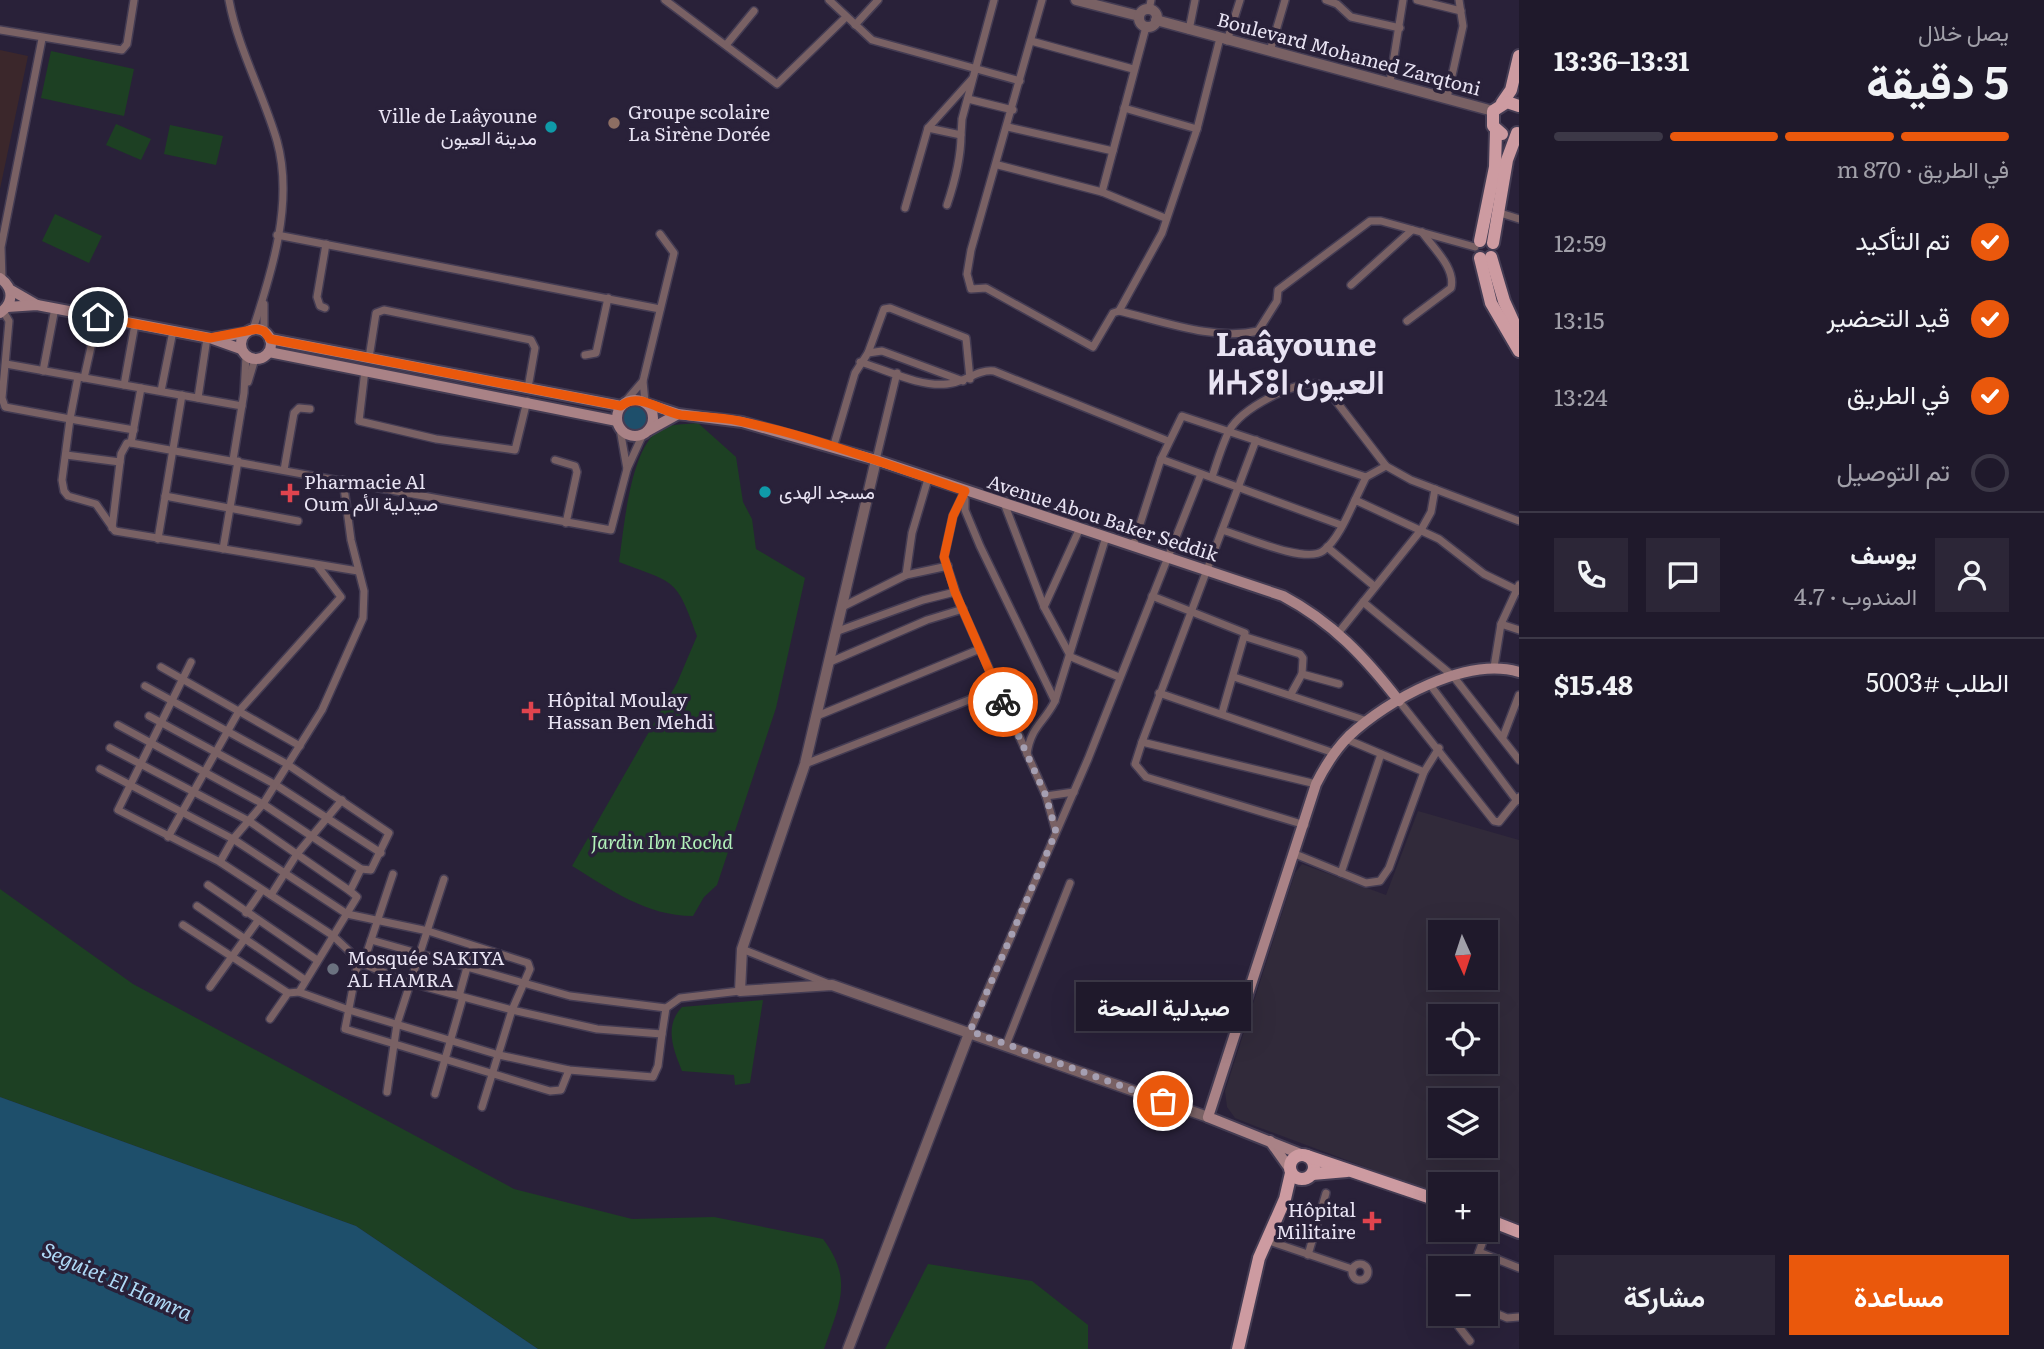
<!DOCTYPE html>
<html lang="ar">
<head>
<meta charset="utf-8">
<style>
  :root { --surface:#1f192b; --page:#2c2637; --text:#f1f3f6; --muted:#a1a0a9; --line:#3c3847; --accent:#ea580c }
  body { margin:0; font-family:Literata,Vazirmatn,"Noto Sans Tifinagh",serif; background:var(--page); color:var(--text); direction:rtl; height:100vh; display:flex; flex-direction:column; font-size:26px; white-space:nowrap }
  * { box-sizing:border-box; margin:0 }
  p { font-size:23px; color:var(--muted) }
  .icon { flex:none; width:38px; height:38px; fill:none; stroke:currentColor; stroke-width:2; stroke-linecap:round; stroke-linejoin:round }
  .map { position:relative; flex:1; overflow:hidden; direction:ltr }
  .drawer { display:flex; flex-direction:column; background:var(--surface); width:525px }
  .drawer>* { flex:none }
  .needle { width:46px; rotate:177deg }
  .buttons { position:absolute; left:1428px; top:920px; display:grid; gap:14px }
  .buttons a { display:grid; place-items:center; width:70px; height:70px; border-radius:0px; background:var(--surface); box-shadow:0 7px 28px #0002,0 0 0 2px var(--line); font-size:35px }
  .pin { position:absolute; display:grid; place-items:center; width:60px; height:60px; color:#fff; margin:-30px; border:4px solid #fff; border-radius:50%; box-shadow:0 2px 7px #0007 }
  .courier { position:absolute; display:grid; place-items:center; width:70px; height:70px; margin:-35px; border:5px solid #ea580c; border-radius:50%; background:#fff; color:#222; box-shadow:0 2px 9px #0007 }
  .bubble { position:absolute; height:49px; border-radius:0px; background:var(--surface); box-shadow:0 7px 28px #0002,0 0 0 2px var(--line); font-size:23px; font-weight:700; line-height:49px; text-align:center; direction:rtl }
  .head em { font-style:normal; font-weight:700 }
  .head div { display:flex; flex-direction:column-reverse }
  .head { display:flex; align-items:center; justify-content:space-between; height:119px; padding:0 35px }
  h1 { font-size:46px; font-weight:700; line-height:52px }
  .bar { display:grid; grid-template-columns:repeat(4,1fr); gap:10px 7px; align-content:center; height:84px; padding:0 35px }
  .bar i { height:9px; border-radius:5px; background:var(--line) }
  .bar .current { background:var(--accent) }
  .bar p { grid-column:span 4 }
  .line { display:flex; align-items:center; gap:18px; padding:0 35px; border-top:2px solid var(--line) }
  .line div { flex:1 }
  .round { display:grid; place-items:center; flex:none; width:74px; height:74px; border-radius:0px; background:var(--page) }
  ol { padding:0 35px; list-style:none }
  li { display:flex; align-items:center; gap:21px; height:77px }
  li p { margin-inline-start:auto }
  li .icon { padding:7px; border-radius:50%; background:var(--accent); color:#fff; stroke-width:4 }
  li:last-child { color:var(--muted) }
  li i { width:38px; height:38px; border:4px solid var(--line); border-radius:50% }
  .action { display:flex; gap:14px; margin-top:auto; padding:14px 35px }
  .action a { flex:1; height:80px; border-radius:0px; background:var(--accent); color:#fff; font-size:28px; font-weight:700; line-height:80px; text-align:center }
  .action a+a { background:var(--page); color:var(--text) }
  main { display:flex; flex:1; min-height:0 }
  .map>svg:first-child { display:block }
</style>
</head>
<body>
<main>
<section class="drawer">
<div class="head"><div><h1>5 دقيقة</h1><p>يصل خلال</p></div><em>13:31–13:36</em></div>
<div class="bar"><i class="current"></i><i class="current"></i><i class="current"></i><i></i><p>في الطريق · 870 m</p></div>
<ol>
<li><svg class="icon" aria-label="check" viewBox="0 0 24 24"><path d="M5 12l5 5 9-10"/></svg>تم التأكيد<p>12:59</p></li>
<li><svg class="icon" aria-label="check" viewBox="0 0 24 24"><path d="M5 12l5 5 9-10"/></svg>قيد التحضير<p>13:15</p></li>
<li><svg class="icon" aria-label="check" viewBox="0 0 24 24"><path d="M5 12l5 5 9-10"/></svg>في الطريق<p>13:24</p></li>
<li><i></i>تم التوصيل</li>
</ol>
<div class="line" style="height:126px"><a class="round"><svg class="icon" aria-label="person" viewBox="0 0 24 24"><circle cx="12" cy="8" r="4"/><path d="M4 21q1-7 8-7t8 7"/></svg></a><div><b>يوسف</b><p>المندوب · 4.7</p></div><a class="round"><svg class="icon" aria-label="chat" viewBox="0 0 24 24"><path d="M4 5h16v11H9l-5 4z"/></svg></a><a class="round"><svg class="icon" aria-label="phone" viewBox="0 0 24 24"><path d="M5 4h4l2 5-3 2q2 4 5 5l2-3 5 2v4C11 20 4 13 5 4z"/></svg></a></div>
<div class="line" style="height:91px"><div>الطلب #5003</div><b>$15.48</b></div>
<div class="action"><a>مساعدة</a><a>مشاركة</a></div>
</section>
<div class="map">
<svg width="1519" height="1349" viewBox="0 0 1519 1349">
  <rect width="100%" height="100%" fill="#292139"/>
  <path fill="#3b272b" d="M0,50L28,56L0,189Z"/>
  <path fill="#312a3a" fill-rule="evenodd" d="M1418,811L1519,840V1225L1486,1212V1185H1440V1195L1255,1126L1235,1118L1227,1107L1225,1091L1295,873L1302,864L1386,895ZM1440,933H1486V978H1440ZM1440,1017H1486V1062H1440ZM1440,1101H1486V1146H1440Z"/>
  <g fill="#1d4023">
    <path d="M51,51L134,69L124,116L41,98Z"/>
    <path d="M116,124L151,139L141,160L106,145Z"/>
    <path d="M170,125L223,136L216,165L164,154Z"/>
    <path d="M55,214L102,236L89,263L42,241Z"/>
    <path d="M698,423L736,457L743,502L752,519L756,549L805,578L776,708L717,885L704,897L693,916C646,916 610,889 572,866L677,683L697,636C676,577 676,584 619,562C624,530 630,439 665,427C675,424 687,424 698,423Z"/>
    <path d="M0,889L133,984L514,1189L632,1219L714,1217L823,1239C854,1280 839,1305 824,1349H538L356,1226L0,1097Z"/>
    <path d="M763,1000L750,1083L735,1085L734,1075L682,1071C673,1049 664,1026 682,1007Z"/>
    <path d="M928,1264L1032,1281L1088,1325V1349H885Z"/>
  </g>
  <g fill="#1e4f6b">
    <circle cx="636" cy="418" r="13"/>
    <path d="M0,1097L356,1226L538,1349H0Z"/>
  </g>
  <g fill="none" stroke-linecap="round" stroke-linejoin="round">
    <defs>
      <g id="minor">
        <path d="M229,0C238,49 263,93 277,141C294,202 272,272 253,329"/>
        <path d="M665,0L777,84L846,17"/>
        <path d="M829,0L872,40L1020,81"/>
        <path d="M1042,0L971,250L967,274L971,289L986,288L1093,347L1113,313L1119,311"/>
        <path d="M1326,0L1337,4L1351,17L1400,28"/>
        <path d="M1417,0L1461,11"/>
        <path d="M1149,10L1151,0"/>
        <path d="M855,25L878,0"/>
        <path d="M0,30L122,50L127,44L134,0"/>
        <path d="M1189,30L1195,0"/>
        <path d="M1220,38L1197,129L1162,233L1119,311C1162,321 1214,341 1258,331L1277,301L1278,290L1370,221H1381L1475,247"/>
        <path d="M1031,41L1133,69"/>
        <path d="M1227,41L1240,0"/>
        <path d="M726,45L754,11"/>
        <path d="M1270,51L1285,0"/>
        <path d="M1390,82L1403,0"/>
        <path d="M1447,98L1463,26L1459,0"/>
        <path d="M968,99L1013,110"/>
        <path d="M1124,108L1197,129"/>
        <path d="M1008,127L1113,151"/>
        <path d="M928,128L961,135L962,119L994,0"/>
        <path d="M998,165L1102,192L1165,218"/>
        <path d="M1102,192L1146,27"/>
        <path d="M947,205C955,181 961,159 961,135"/>
        <path d="M905,208L928,128L972,79"/>
        <path d="M1497,212L1519,219"/>
        <path d="M277,235L660,309"/>
        <path d="M2,279L1,247L42,39"/>
        <path d="M1351,285L1412,230"/>
        <path d="M325,308L320,306L317,297L326,244"/>
        <path d="M3,311L9,321L2,398L5,407L70,419L62,480L64,491L68,496L96,504L115,531L358,571"/>
        <path d="M1407,321L1451,288C1456,268 1433,248 1422,232"/>
        <path d="M264,331V304"/>
        <path d="M868,353L884,309L890,308L966,338L970,379"/>
        <path d="M585,355L596,353L608,298"/>
        <path d="M369,358L376,313L384,310L531,340L535,348L528,388"/>
        <path d="M860,362C887,370 919,387 947,384C964,383 977,369 994,371L1168,441"/>
        <path d="M6,364L242,406"/>
        <path d="M365,370L359,421L436,439L515,450L527,401"/>
        <path d="M43,371L55,308"/>
        <path d="M78,377L70,419L134,430"/>
        <path d="M84,378L98,316"/>
        <path d="M643,381L674,253L660,234"/>
        <path d="M248,382L255,359"/>
        <path d="M124,385L135,324"/>
        <path d="M161,391L173,331"/>
        <path d="M198,398L207,338"/>
        <path d="M624,403L643,381L645,402"/>
        <path d="M620,429L627,469L643,434"/>
        <path d="M1256,440L1142,742L1316,784"/>
        <path d="M131,443L141,388"/>
        <path d="M833,448L855,373L868,353L882,351L963,381"/>
        <path d="M66,455L120,462"/>
        <path d="M1161,459L1341,525"/>
        <path d="M233,460L244,393L246,356"/>
        <path d="M555,460L575,466L577,472L566,523"/>
        <path d="M876,460L897,373"/>
        <path d="M284,470L294,413L299,408L310,409"/>
        <path d="M1212,477C1217,462 1222,445 1229,431C1242,408 1292,382 1318,384L1326,388L1386,466L1411,480L1519,521"/>
        <path d="M965,491L953,516L944,557L959,602L1046,796L1056,832"/>
        <path d="M165,496L298,521"/>
        <path d="M965,499V510L980,546L1055,701"/>
        <path d="M1355,500L1366,477"/>
        <path d="M1004,503L1044,607L1071,657L1119,677"/>
        <path d="M112,528L121,454L127,443H131L611,530L627,469"/>
        <path d="M1222,530C1243,536 1305,564 1323,551C1337,541 1348,515 1355,500L1439,539L1484,574L1519,591"/>
        <path d="M158,539L182,395"/>
        <path d="M1133,546L1161,459L1182,416L1366,477L1386,466"/>
        <path d="M1327,547L1374,586"/>
        <path d="M223,549L238,461"/>
        <path d="M906,575L912,533L928,479"/>
        <path d="M1152,596L1245,633L1222,713"/>
        <path d="M1363,602L1453,676L1519,760"/>
        <path d="M844,606L906,575L948,566"/>
        <path d="M1044,607L1080,528"/>
        <path d="M1501,624L1519,630"/>
        <path d="M838,631L923,600L955,592"/>
        <path d="M1339,632L1421,530L1431,512L1435,489"/>
        <path d="M1246,637L1300,654L1303,658L1302,674L1339,684"/>
        <path d="M191,662L118,810L220,862L332,935L363,964L411,983L512,1010L597,1029L662,1034L666,1008L680,998L740,991"/>
        <path d="M830,662L927,620L963,609"/>
        <path d="M161,667L300,746"/>
        <path d="M1494,667L1501,624L1519,585"/>
        <path d="M1234,677L1367,721"/>
        <path d="M145,686L287,764L389,833L371,870L361,869L350,891L357,897L299,992L288,993L270,1019"/>
        <path d="M1431,686L1517,801"/>
        <path d="M1159,693L1334,753"/>
        <path d="M1291,694L1302,674"/>
        <path d="M1399,701L1494,821L1499,822L1519,797"/>
        <path d="M149,716L276,785L381,853"/>
        <path d="M817,716L980,649"/>
        <path d="M118,725L263,804L361,869"/>
        <path d="M1503,737L1519,695"/>
        <path d="M1346,739L1424,772"/>
        <path d="M1142,742L1135,764L1146,777L1305,825"/>
        <path d="M110,748L249,821L350,891"/>
        <path d="M1027,754C1031,726 1044,723 1055,701L1106,537"/>
        <path d="M805,764L997,689"/>
        <path d="M100,769L233,839L347,914L428,931L528,963L530,969L512,1010L482,1107"/>
        <path d="M1046,796L1074,792"/>
        <path d="M168,837L239,711L341,597L317,565"/>
        <path d="M1295,854L1366,883L1380,881L1389,868L1424,772L1439,748"/>
        <path d="M220,862L233,839L263,804L322,710L363,618L364,591L351,540L343,480"/>
        <path d="M1341,873L1381,754"/>
        <path d="M393,874L363,964L357,967L345,1029L550,1091L561,1090L569,1070"/>
        <path d="M208,885L317,960"/>
        <path d="M271,895L297,854L342,800"/>
        <path d="M197,906L305,980"/>
        <path d="M246,913L262,890"/>
        <path d="M183,925L288,993"/>
        <path d="M371,940L570,996L666,1008"/>
        <path d="M742,949L829,984"/>
        <path d="M210,987L257,922"/>
        <path d="M299,992L349,1010L499,1055L569,1070L653,1077L658,1066L662,1034"/>
        <path d="M459,996L473,946"/>
        <path d="M970,1031L1088,759L1201,474"/>
        <path d="M1006,1045L1070,883"/>
        <path d="M387,1092L397,1024L444,879"/>
        <path d="M435,1094L463,997"/>
        <path d="M1266,1240L1352,1269"/>
        <path d="M1479,1252L1519,1268"/>
        <path d="M1308,1255L1326,1193"/>
        <circle cx="1360" cy="1272" r="8"/>
        <path d="M1473,1269L1490,1221"/>
        <path d="M1486,1309L1507,1318L1519,1317"/>
        <path d="M1458,1314L1459,1327L1470,1341"/>
      </g>
      <g id="tertiary">
        <path d="M1076,0L1139,16"/>
        <circle cx="1148" cy="18" r="9"/>
        <path d="M1156,20L1493,111"/>
        <path d="M876,460L805,764L742,949L740,991L832,985L1208,1117"/>
        <path d="M848,1349L970,1031"/>
      </g>
      <g id="secondary">
        <path d="M0,278C14,288 14,303 0,313"/>
        <path d="M11,290L37,305"/>
        <path d="M7,307L37,305L210,338L241,349"/>
        <circle cx="256" cy="344" r="15"/>
        <path d="M214,338L245,333"/>
        <path d="M270,339L621,406"/>
        <path d="M269,352L617,421"/>
        <circle cx="635" cy="418" r="18"/>
        <path d="M648,404L678,414L742,422L876,460L1283,596C1332,622 1365,657 1399,701"/>
        <path d="M649,430L678,414"/>
        <path d="M1270,1141L1290,1169"/>
        <path d="M1303,1155L1208,1117L1316,784C1325,766 1335,750 1349,736C1387,700 1467,656 1519,672"/>
      </g>
      <g id="primary">
        <path d="M1502,103L1511,90L1519,56"/>
        <path d="M1502,134L1493,126V111L1507,102L1519,106"/>
        <path d="M1480,241L1495,167L1496,131"/>
        <path d="M1493,243L1507,160L1517,133"/>
        <path d="M1491,257L1504,301L1519,334"/>
        <path d="M1480,258L1491,303L1519,351"/>
        <circle cx="1302" cy="1167" r="12"/>
        <path d="M1307,1156L1440,1201"/>
        <path d="M1312,1174L1347,1171"/>
        <path d="M1486,1219L1519,1232"/>
        <path d="M1238,1349L1259,1258L1285,1199L1291,1173"/>
      </g>
    </defs>
    <use href="#minor" stroke="#443c53" stroke-width="10"/>
    <use href="#tertiary" stroke="#443c53" stroke-width="13"/>
    <use href="#secondary" stroke="#443c53" stroke-width="14"/>
    <use href="#primary" stroke="#443c53" stroke-width="16"/>
    <use href="#minor" stroke="#796164" stroke-width="7"/>
    <use href="#tertiary" stroke="#796164" stroke-width="10"/>
    <use href="#secondary" stroke="#a98286" stroke-width="10"/>
    <use href="#primary" stroke="#cd9ba1" stroke-width="12"/>
  </g>
  <g fill="none" stroke-linecap="round" stroke-linejoin="round">
    <path stroke="#a59fb2" stroke-width="7" stroke-dasharray="0 12.6" d="M1003,702L1046,796L1056,832L970,1031L1163,1101"/>
    <path stroke="#ea580c" stroke-width="9" d="M98,317L210,338L257,329L264,331L270,339L621,406C639,391 661,412 681,415C700,417 720,417 739,421C816,437 891,466 965,491L953,516L944,557L955,592L1003,702"/>
  </g>
  <circle fill="#8d6e63" stroke="#292139" stroke-width="2.5" cx="614" cy="123" r="7"/>
  <g fill="#0f9aa8" stroke="#292139" stroke-width="2.5">
    <circle cx="551" cy="127" r="7"/>
    <circle cx="765" cy="492" r="7"/>
  </g>
  <g fill="#e0444e" stroke="#292139" stroke-width="2.5">
    <path d="M286.5 482.5h7v7h7v7h-7v7h-7v-7h-7v-7h7z"/>
    <path d="M527.5 700.5h7v7h7v7h-7v7h-7v-7h-7v-7h7z"/>
    <path d="M1368.5 1210.5h7v7h7v7h-7v7h-7v-7h-7v-7h7z"/>
  </g>
  <circle fill="#6b7280" stroke="#292139" stroke-width="2.5" cx="333" cy="969" r="7"/>
  <g text-anchor="middle" stroke-width="7" stroke-linejoin="round" paint-order="stroke">
    <g font-size="19" fill="#e8e3f3" stroke="#292139">
      <text transform="translate(1349 54) rotate(15)" y="7">Boulevard Mohamed Zarqtoni</text>
      <text transform="translate(1103 518) rotate(18)" y="7">Avenue Abou Baker Seddik</text>
    </g>
    <g font-size="19" fill="#e8e3f3" stroke="#292139" text-anchor="start">
      <text x="628" y="119">Groupe scolaire<tspan x="628" dy="22">La Sirène Dorée</tspan></text>
      <text x="537" y="123" text-anchor="end">Ville de Laâyoune<tspan x="537" dy="22">مدينة العيون</tspan></text>
      <text x="304" y="489">Pharmacie Al<tspan x="304" dy="22">Oum صيدلية الأم</tspan></text>
      <text x="779" y="499">مسجد الهدى</text>
      <text x="547" y="707">Hôpital Moulay<tspan x="547" dy="22">Hassan Ben Mehdi</tspan></text>
      <text x="347" y="965">Mosquée SAKIYA<tspan x="347" dy="22">AL HAMRA</tspan></text>
      <text x="1356" y="1217" text-anchor="end">Hôpital<tspan x="1356" dy="22">Militaire</tspan></text>
    </g>
    <g font-size="19" font-style="italic" fill="#b1f1b9" stroke="#292139">
      <text x="662" y="849">Jardin Ibn Rochd</text>
    </g>
    <g font-size="21" font-style="italic" fill="#aed9f6" stroke="#292139">
      <text transform="translate(117 1282) rotate(24)" y="7">Seguiet El Hamra</text>
    </g>
    <g font-size="33" font-weight="bold" fill="#e8e3f3" stroke="#292139">
      <text x="1296" y="356">Laâyoune<tspan x="1296" dy="38">ⵍⵄⵢⵓⵏ العيون</tspan></text>
    </g>
  </g>
</svg>
<div class="buttons">
<a><svg class="needle" viewBox="-14 -14 28 28"><path d="M0-13l5 13h-10z" fill="#e53935"/><path d="M0 13l5-13h-10z" fill="#a1a0a9"/></svg></a>
<a><svg class="icon" aria-label="locate" viewBox="0 0 24 24"><circle cx="12" cy="12" r="6"/><path d="M12 2v4M12 18v4M2 12h4M18 12h4"/></svg></a>
<a><svg class="icon" aria-label="layers" viewBox="0 0 24 24"><path d="M12 4l9 5-9 5-9-5zM3 14l9 5 9-5"/></svg></a>
<a>+</a>
<a>−</a>
</div>
<div class="pin" style="left:1163px;top:1101px;background:#ea580c"><svg class="icon" aria-label="bag" viewBox="0 0 24 24"><path d="M5 8h14l-1 12H6zM9 8a3 3 0 0 1 6 0"/></svg></div>
<div class="pin" style="left:98px;top:317px;background:#1f2937"><svg class="icon" aria-label="home" viewBox="0 0 24 24"><path d="M3 11l9-7 9 7M6 9v11h12V9"/></svg></div>
<div class="courier" style="left:1003px;top:702px"><svg class="icon" aria-label="bike" viewBox="0 0 24 24"><circle cx="6" cy="16" r="4"/><circle cx="18" cy="16" r="4"/><path d="M6 16l4-8h5l3 8M10 8l3 8H6M13 5h3"/></svg></div>
<div class="bubble" style="left:1076px;top:982px;width:175px">صيدلية الصحة</div>
</div>
</main>
</body>
</html>
